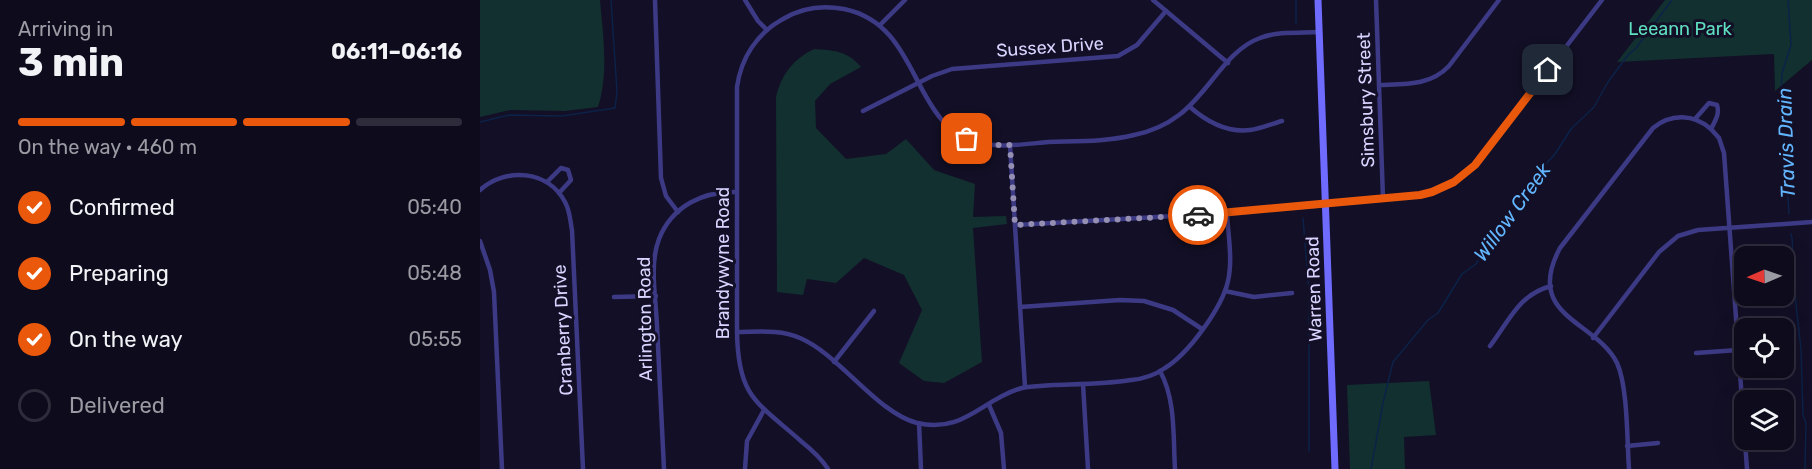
<!DOCTYPE html>
<html lang="en">
<head>
<meta charset="utf-8">
<style>
  :root { --surface:#0e0b1c; --page:#1c1929; --text:#f1f3f6; --muted:#9b9ba3; --line:#2e2b3b; --accent:#ea580c }
  body { margin:0; font-family:Rubik,sans-serif; background:var(--page); color:var(--text); height:100vh; display:flex; flex-direction:column; font-size:22px; white-space:nowrap }
  * { box-sizing:border-box; margin:0 }
  p { font-size:20px; color:var(--muted) }
  .icon { flex:none; width:33px; height:33px; fill:none; stroke:currentColor; stroke-width:2; stroke-linecap:round; stroke-linejoin:round }
  .map { position:relative; flex:1; overflow:hidden }
  .details { display:flex; flex-direction:column; background:var(--surface); width:480px }
  .details>* { flex:none }
  .needle { width:39px; rotate:268deg }
  .controls { position:absolute; left:1254px; top:246px; display:grid; gap:12px }
  .controls a { display:grid; place-items:center; width:60px; height:60px; border-radius:12px; background:var(--surface); box-shadow:0 6px 24px #0002,0 0 0 2px var(--line); font-size:30px }
  .pin { position:absolute; display:grid; place-items:center; width:51px; height:51px; color:#fff; margin:-26px; border-radius:12px; box-shadow:0 3px 9px #0006 }
  .courier { position:absolute; display:grid; place-items:center; width:60px; height:60px; margin:-30px; border:4px solid #ea580c; border-radius:50%; background:#fff; color:#222; box-shadow:0 2px 8px #0007 }
  .headline em { font-style:normal; font-weight:700 }
  .headline div { display:flex; flex-direction:column-reverse }
  .headline { display:flex; align-items:center; justify-content:space-between; height:102px; padding:0 18px }
  h1 { font-size:39px; font-weight:700; line-height:45px }
  .bar { display:grid; grid-template-columns:repeat(4,1fr); gap:9px 6px; align-content:center; height:72px; padding:0 18px }
  .bar i { height:8px; border-radius:4px; background:var(--line) }
  .bar .current { background:var(--accent) }
  .bar p { grid-column:span 4 }
  ol { padding:0 18px; list-style:none }
  li { display:flex; align-items:center; gap:18px; height:66px }
  li p { margin-inline-start:auto }
  li .icon { padding:6px; border-radius:50%; background:var(--accent); color:#fff; stroke-width:4 }
  li:last-child { color:var(--muted) }
  li i { width:33px; height:33px; border:3px solid var(--line); border-radius:50% }
  main { display:flex; flex:1; min-height:0 }
  .map>svg:first-child { display:block }
</style>
</head>
<body>
<main>
<section class="details">
<div class="headline"><div><h1>3 min</h1><p>Arriving in</p></div><em>06:11–06:16</em></div>
<div class="bar"><i class="current"></i><i class="current"></i><i class="current"></i><i></i><p>On the way · 460 m</p></div>
<ol>
<li><svg class="icon" aria-label="check" viewBox="0 0 24 24"><path d="M5 12l5 5 9-10"/></svg>Confirmed<p>05:40</p></li>
<li><svg class="icon" aria-label="check" viewBox="0 0 24 24"><path d="M5 12l5 5 9-10"/></svg>Preparing<p>05:48</p></li>
<li><svg class="icon" aria-label="check" viewBox="0 0 24 24"><path d="M5 12l5 5 9-10"/></svg>On the way<p>05:55</p></li>
<li><i></i>Delivered</li>
</ol>
</section>
<div class="map">
<svg width="1332" height="469" viewBox="0 0 1332 469">
  <rect width="100%" height="100%" fill="#130f26"/>
  <g fill="#12302f">
    <path d="M0,0H120C123,36 129,72 118,107L85,111L30,110L0,117Z"/>
    <path d="M1185,0H1332V60L1295,91L1294,54L1137,62Z"/>
    <path d="M334,49C353,50 368,51 381,67L350,84L335,101L336,128L366,159L406,154L426,139L454,170L495,184L493,217L526,216L527,224L493,228L502,362L464,383L444,381L419,363L442,310L424,275L384,258L356,283L327,279L323,295L297,292L296,97C301,75 313,59 334,49Z"/>
    <path d="M949,381L956,435L924,437L925,469H870L867,385Z"/>
  </g>
  <g fill="none" stroke-linecap="round" stroke-linejoin="round">
    <g stroke="#0c2248" stroke-width="1.5">
      <path d="M816,0V23"/>
      <path d="M1308,0L1311,45L1302,73L1301,91L1309,214"/>
      <path d="M0,122L29,115L82,116L135,108L137,92L131,0"/>
      <path d="M823,218L829,292"/>
      <path d="M1311,234C1315,246 1310,259 1312,271C1313,278 1315,280 1314,287L1321,349L1323,415L1326,423L1325,469"/>
      <path d="M829,451V294"/>
      <path d="M891,469L903,403L913,362L948,320L958,313L982,274L996,264L1015,232L1036,207L1056,175L1075,154L1091,129L1114,107L1128,82L1148,55L1156,48L1192,0"/>
    </g>
    <g stroke="#3d3a85" stroke-width="4.5">
      <path d="M175,0L181,178L186,196L198,212"/>
      <path d="M265,0L278,21L287,30"/>
      <path d="M673,0L748,63"/>
      <path d="M896,0L903,198"/>
      <path d="M400,25L425,0"/>
      <path d="M899,85C925,84 950,86 969,66L1019,0"/>
      <path d="M710,107C726,121 747,133 770,130C780,129 791,124 802,121"/>
      <path d="M383,111L452,76L472,69L638,56L657,45L686,11"/>
      <path d="M1231,129L1239,138L1244,153L1267,469"/>
      <path d="M530,145L545,387"/>
      <path d="M67,182L81,168L88,170L91,180L79,193"/>
      <path d="M0,190C26,167 68,170 85,202C90,211 90,220 92,230L103,469"/>
      <path d="M535,225L747,213L846,205L854,202C907,198 954,203 995,165L1122,0"/>
      <path d="M0,241L10,270L14,292L22,469"/>
      <path d="M745,291L774,297L812,293"/>
      <path d="M134,297L176,296"/>
      <path d="M540,307L640,300L664,301L693,310L722,329"/>
      <path d="M257,332C277,332 300,329 320,338C360,355 396,412 437,423C484,434 502,399 542,388C552,386 563,386 574,385C599,384 626,384 651,380C663,379 675,375 685,368C708,354 742,308 748,281C753,259 748,235 747,213"/>
      <path d="M1113,338L1179,252L1198,236L1218,230L1332,222"/>
      <path d="M1010,346C1030,320 1038,295 1071,286"/>
      <path d="M1216,353L1258,350"/>
      <path d="M354,362L394,311"/>
      <path d="M680,371C696,400 693,437 695,469"/>
      <path d="M603,384L608,469"/>
      <path d="M509,405L521,433L524,469"/>
      <path d="M439,423L441,469"/>
      <path d="M1147,446L1178,443"/>
      <path d="M184,469C182,421 179,374 177,326C176,298 169,265 179,239C192,206 223,191 257,192"/>
      <path d="M265,469L267,441L284,410"/>
      <path d="M348,469C341,458 332,450 322,442C277,402 258,398 257,332V87C261,58 277,33 303,19C321,8 343,5 364,9C443,25 429,127 500,143C522,148 546,144 568,142C596,141 626,142 654,135C669,132 686,125 699,115C728,94 746,50 780,38C798,31 820,33 839,32"/>
      <path d="M1149,469C1147,442 1148,387 1137,363C1117,321 1043,317 1080,248L1173,128C1191,113 1214,114 1231,129C1235,121 1240,114 1237,105L1229,103L1215,119"/>
    </g>
    <path stroke="#6f6bff" stroke-width="7" d="M838,0L855,469"/>
  </g>
  <g fill="none" stroke-linecap="round" stroke-linejoin="round">
    <path stroke="#948fb3" stroke-width="6" stroke-dasharray="0 10.8" d="M487,139L507,145H530L535,225L718,215"/>
    <path stroke="#ea580c" stroke-width="8" d="M718,215L940,195L952,192L974,182L995,165L1068,70"/>
  </g>
  <g text-anchor="middle" stroke-width="6" stroke-linejoin="round" paint-order="stroke">
    <g font-size="18" fill="#5fe0c0" stroke="#130f26">
      <text x="1200" y="35">Leeann Park</text>
    </g>
    <g font-size="18" fill="#d9d4ff" stroke="#130f26">
      <text transform="translate(570 47) rotate(-4)" y="6">Sussex Drive</text>
      <text transform="translate(886 100) rotate(-92)" y="6">Simsbury Street</text>
      <text transform="translate(243 263) rotate(-90)" y="6">Brandywyne Road</text>
      <text transform="translate(834 289) rotate(-92)" y="6">Warren Road</text>
      <text transform="translate(165 319) rotate(-91)" y="6">Arlington Road</text>
      <text transform="translate(83 330) rotate(-93)" y="6">Cranberry Drive</text>
    </g>
    <g font-size="20" font-style="italic" fill="#62b6ff" stroke="#130f26">
      <text transform="translate(1306 143) rotate(-92)" y="7">Travis Drain</text>
      <text transform="translate(1032 212) rotate(-54)" y="7">Willow Creek</text>
    </g>
  </g>
</svg>
<div class="controls">
<a><svg class="needle" viewBox="-14 -14 28 28"><path d="M0-13l5 13h-10z" fill="#e53935"/><path d="M0 13l5-13h-10z" fill="#9b9ba3"/></svg></a>
<a><svg class="icon" aria-label="locate" viewBox="0 0 24 24"><circle cx="12" cy="12" r="6"/><path d="M12 2v4M12 18v4M2 12h4M18 12h4"/></svg></a>
<a><svg class="icon" aria-label="layers" viewBox="0 0 24 24"><path d="M12 4l9 5-9 5-9-5zM3 14l9 5 9-5"/></svg></a>
</div>
<div class="pin" style="left:487px;top:139px;background:#ea580c"><svg class="icon" aria-label="bag" viewBox="0 0 24 24"><path d="M5 8h14l-1 12H6zM9 8a3 3 0 0 1 6 0"/></svg></div>
<div class="pin" style="left:1068px;top:70px;background:#1f2937"><svg class="icon" aria-label="home" viewBox="0 0 24 24"><path d="M3 11l9-7 9 7M6 9v11h12V9"/></svg></div>
<div class="courier" style="left:718px;top:215px"><svg class="icon" aria-label="car" viewBox="0 0 24 24"><path d="M5 17H2v-5l4-1 3-4h7l3 4 3 1v5h-3M9 17h6M6 11h13"/><circle cx="7" cy="17" r="2"/><circle cx="17" cy="17" r="2"/></svg></div>
</div>
</main>
</body>
</html>
